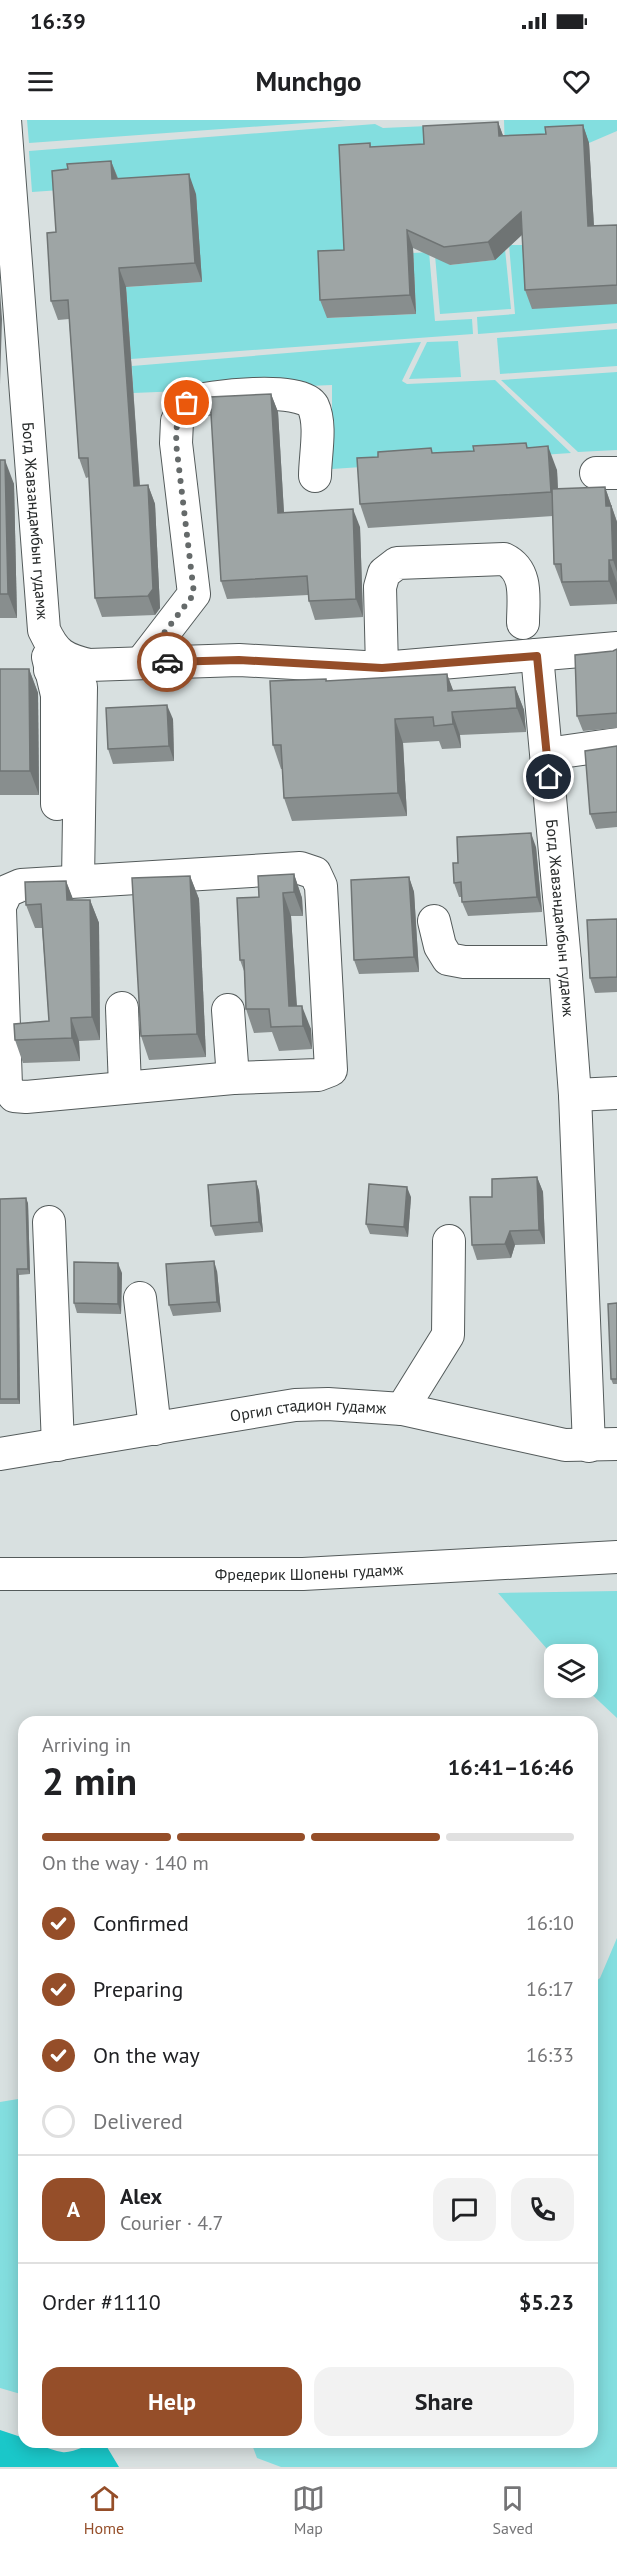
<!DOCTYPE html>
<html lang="en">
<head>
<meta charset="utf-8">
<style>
  :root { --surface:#fff; --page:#f2f2f2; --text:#202124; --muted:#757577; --line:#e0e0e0; --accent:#954e29 }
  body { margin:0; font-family:"PT Sans",sans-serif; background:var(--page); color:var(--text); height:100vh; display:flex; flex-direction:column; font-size:22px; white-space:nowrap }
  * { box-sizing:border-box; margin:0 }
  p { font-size:20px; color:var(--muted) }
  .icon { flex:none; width:33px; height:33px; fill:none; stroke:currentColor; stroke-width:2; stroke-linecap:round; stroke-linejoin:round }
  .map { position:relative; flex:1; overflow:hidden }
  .drawer { position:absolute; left:18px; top:1596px; width:580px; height:732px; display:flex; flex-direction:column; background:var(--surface); border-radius:18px; box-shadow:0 3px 15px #0003 }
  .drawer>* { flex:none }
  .tools { position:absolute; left:544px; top:1524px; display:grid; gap:12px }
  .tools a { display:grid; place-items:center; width:54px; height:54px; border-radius:12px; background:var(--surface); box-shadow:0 3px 15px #0003; font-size:30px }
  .pin { position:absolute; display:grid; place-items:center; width:51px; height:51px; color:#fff; margin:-26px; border:3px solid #fff; border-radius:50%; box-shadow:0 2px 6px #0007 }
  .courier { position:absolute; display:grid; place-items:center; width:60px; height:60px; margin:-30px; border:4px solid #954e29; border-radius:50%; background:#fff; color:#222; box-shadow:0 2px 8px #0007 }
  .head em { font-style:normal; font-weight:700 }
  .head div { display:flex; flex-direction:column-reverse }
  .head { display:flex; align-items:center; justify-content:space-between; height:102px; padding:0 24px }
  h1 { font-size:39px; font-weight:700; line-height:45px }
  .bar { display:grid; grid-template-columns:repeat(4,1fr); gap:9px 6px; align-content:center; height:72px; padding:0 24px }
  .bar i { height:8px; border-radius:4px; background:var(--line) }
  .bar .current { background:var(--accent) }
  .bar p { grid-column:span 4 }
  .line { display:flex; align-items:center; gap:15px; padding:0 24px; border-top:2px solid var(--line) }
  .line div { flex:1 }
  .round { display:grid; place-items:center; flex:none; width:63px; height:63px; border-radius:18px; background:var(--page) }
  ol { padding:0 24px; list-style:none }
  li { display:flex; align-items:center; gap:18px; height:66px }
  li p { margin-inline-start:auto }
  li .icon { padding:6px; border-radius:50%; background:var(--accent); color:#fff; stroke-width:4 }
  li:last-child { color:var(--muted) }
  li i { width:33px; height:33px; border:3px solid var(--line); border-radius:50% }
  .action { display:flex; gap:12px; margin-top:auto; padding:12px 24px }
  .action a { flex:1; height:69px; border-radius:18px; background:var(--accent); color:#fff; font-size:24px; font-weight:700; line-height:69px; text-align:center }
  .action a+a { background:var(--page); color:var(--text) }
  .status { display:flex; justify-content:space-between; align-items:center; height:42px; padding:0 30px; background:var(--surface); direction:ltr }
  .status svg { height:16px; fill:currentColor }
  header { display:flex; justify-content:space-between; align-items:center; height:78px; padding:0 24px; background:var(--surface); font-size:27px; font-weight:700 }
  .tabs { display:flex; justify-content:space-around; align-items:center; height:84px; border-top:2px solid var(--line); background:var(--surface); font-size:16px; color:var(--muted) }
  .tabs a { display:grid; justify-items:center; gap:3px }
  .tabs .current { color:var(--accent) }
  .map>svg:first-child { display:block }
</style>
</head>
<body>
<div class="status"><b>16:39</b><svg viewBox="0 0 49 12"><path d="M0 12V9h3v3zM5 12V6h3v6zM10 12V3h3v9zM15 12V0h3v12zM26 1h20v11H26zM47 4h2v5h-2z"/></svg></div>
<header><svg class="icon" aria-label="menu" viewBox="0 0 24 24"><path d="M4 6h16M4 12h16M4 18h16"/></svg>Munchgo<svg class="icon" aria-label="heart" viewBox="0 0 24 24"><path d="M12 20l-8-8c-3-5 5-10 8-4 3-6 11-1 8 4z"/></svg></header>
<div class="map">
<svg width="617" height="2347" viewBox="0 0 617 2347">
  <rect width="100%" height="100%" fill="#d8e0e0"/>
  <g fill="#83dedf">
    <path d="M27,0H346L29,23Z"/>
    <path d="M504,0H617V11L589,23L552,25L505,34Z"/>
    <path d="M375,4L383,8L428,6L430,43L350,148L327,198L416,194L413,133L429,132L435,201L472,199L473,214L131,239L126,167L202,162L75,69L32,72L29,31Z"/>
    <path d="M509,125H528L617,184V203L478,214L477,197L515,194Z"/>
    <path d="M505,129L511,189L440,194L435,135L450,145L494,140Z"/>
    <path d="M617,209V246L500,254L497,218Z"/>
    <path d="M458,221L461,257L409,259L427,222Z"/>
    <path d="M421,222L402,261L407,264L495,260L571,333L332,349V265L133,273L132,246Z"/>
    <path d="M617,252V330L578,332L501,260Z"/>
    <path d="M617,1471V1598L585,1568H588V1534H555V1538L498,1473Z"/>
    <path d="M617,1818V2347H281L257,2338L251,2322H592V1864L600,1858Z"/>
    <path d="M24,1978V2275L0,2268V1982Z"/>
  </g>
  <path fill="#1ac7c9" d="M0,2310L24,2318V2322C38,2322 48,2330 62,2332C72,2334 91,2322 104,2322L119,2347H0Z"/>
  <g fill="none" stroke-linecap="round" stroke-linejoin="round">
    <defs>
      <g id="minor">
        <path id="s1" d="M5,0L44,510C55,534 64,539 89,545L239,540L382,548L617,528"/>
        <path d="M596,353H617"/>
        <path id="s2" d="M537,535L565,842L575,975L589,1326"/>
        <path d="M48,537L57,575V684"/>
        <path d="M141,543L194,474L176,323L177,301L187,283C207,276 302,265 313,286C322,305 315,335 315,356"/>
        <path d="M382,548L380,467L384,453L397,443L504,439C529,451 523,480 523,503"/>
        <path d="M50,550L81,567L78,761"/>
        <path d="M547,634L617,624"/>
        <path d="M0,786L7,771L21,765L300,748L315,753L321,766L331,950L318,955L233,958L26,977L14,976L6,966L0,790"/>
        <path d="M434,801L440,826L448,839L464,842H565"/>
        <path d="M122,888L125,967"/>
        <path d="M228,890L233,958"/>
        <path d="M575,975L617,973"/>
        <path d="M49,1102L58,1325"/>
        <path d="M140,1178L155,1309"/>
        <path d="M402,1289L448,1215L449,1121"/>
        <path id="s3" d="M0,1334L295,1285L328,1284L402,1289L565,1325L617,1324"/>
        <path id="s4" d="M0,1454H303L617,1437"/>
      </g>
    </defs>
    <use href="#minor" stroke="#545b5b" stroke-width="34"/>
    <use href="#minor" stroke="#fff" stroke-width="32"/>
  </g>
  <g fill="#888e8e">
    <path d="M498,2L503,16L546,14L583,5L589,23L594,106L617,105V184L532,189L525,170L522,115L495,140L450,145L413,128L416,194L327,198L320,180L344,130L370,23L371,27L424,24Z"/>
    <path d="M111,41L118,58L196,74L202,162L126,167L140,365H148L155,384L160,488L155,495L102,497L95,478L89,357L86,358L79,338L69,199L58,200L51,181L56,112L68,49Z"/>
    <path d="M271,274L278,292L284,392L360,407L363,497L315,500L309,481L308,475L227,479L221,461Z"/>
    <path d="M528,327L557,350L558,369L605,367L617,402V484L570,486L554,444L553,396L368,408L360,384Z"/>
    <path d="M0,340L14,364L17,498H0Z"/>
    <path d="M617,529V608L583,611L577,596Z"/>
    <path d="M0,549H29L38,573L39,675H0Z"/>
    <path d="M447,554L453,571L515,567L524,590L526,612L460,615L461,628L442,629L439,621L403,623L407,696L292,701L284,678L282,649H281L273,625L326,559L327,561Z"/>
    <path d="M173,599L174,641L113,644L108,629Z"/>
    <path d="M617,626V707L596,709L590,694L615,627Z"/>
    <path d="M536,727L542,792L468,796L462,782V777H459L454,763L458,743Z"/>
    <path d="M294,754L302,778L303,796H291L297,886L311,909L312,929L279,931L272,912L254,913L246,889L244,851L240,840Z"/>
    <path d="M190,756L199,779L206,937L149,940L141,916Z"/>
    <path d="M409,757L414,772L419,852L359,854L354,840Z"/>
    <path d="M66,761L73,780H90L99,803L100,920L79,921L80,941L23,943L15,920L49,901L42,808H35L26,785Z"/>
    <path d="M617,799V872L595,873L590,858Z"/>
    <path d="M537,1057L543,1072L545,1124L515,1125L511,1138L477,1140L472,1125L492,1077Z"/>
    <path d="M256,1061L259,1071L263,1112L215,1116L211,1106Z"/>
    <path d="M411,1077L408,1117L370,1114L366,1104Z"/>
    <path d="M0,1079L28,1083L30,1154L19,1155L20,1284H0Z"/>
    <path d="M217,1151L221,1192L173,1196L169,1185Z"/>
    <path d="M122,1153L121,1194L77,1193L74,1183Z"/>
    <path d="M617,1183V1264H613L611,1259Z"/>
  </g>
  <g fill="#6f7474">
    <path d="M498,2L505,21L499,16Z"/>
    <path d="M583,5L589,23L595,125L588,106Z"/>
    <path d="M111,41L118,60L112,59Z"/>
    <path d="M189,54L196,74L202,162L195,143Z"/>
    <path d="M521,92L527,110L495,140L488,122Z"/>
    <path d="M407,110L413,128L416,194L410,175Z"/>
    <path d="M119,148L126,167L141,385L134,366Z"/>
    <path d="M0,171L2,199L0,264Z"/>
    <path d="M271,274L278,292L285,411L278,393Z"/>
    <path d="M548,326L557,350L559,396L551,372Z"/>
    <path d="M5,340L14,364L17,498L8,474Z"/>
    <path d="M148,365L155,384L160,488L155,495L148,476Z"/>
    <path d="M605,367L617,402V452L613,440L606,386Z"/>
    <path d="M353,389L360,407L363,497L356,479Z"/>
    <path d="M609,440L617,463V482L609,461Z"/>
    <path d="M29,549L38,573L39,675L30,651Z"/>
    <path d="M447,554L456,578L448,571Z"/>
    <path d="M515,567L524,590L526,612L517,588Z"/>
    <path d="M167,585L173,599L174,641L169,626Z"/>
    <path d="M452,592L460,615L461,628L453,604Z"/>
    <path d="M395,599L403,623L407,696L398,673Z"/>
    <path d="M531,713L536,727L542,792L537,777Z"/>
    <path d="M294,754L302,778L303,796L294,772Z"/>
    <path d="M190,756L199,779L206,937L197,914Z"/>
    <path d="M409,757L414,772L419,852L414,837Z"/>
    <path d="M66,761L75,784L67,780Z"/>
    <path d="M283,773L291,796L298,906L289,886Z"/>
    <path d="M90,780L99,803L100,920L92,897Z"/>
    <path d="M302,886L311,909L312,929L303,906Z"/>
    <path d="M71,898L79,921L80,941L72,918Z"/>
    <path d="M537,1057L543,1072L545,1124L539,1110Z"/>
    <path d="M256,1061L259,1071L263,1112L259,1102Z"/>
    <path d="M407,1067L411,1077L408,1117L404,1107Z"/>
    <path d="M26,1078L28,1083L30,1154L28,1149Z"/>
    <path d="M510,1111L515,1125L511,1138L505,1124Z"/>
    <path d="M214,1141L217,1151L221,1192L217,1182Z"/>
    <path d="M118,1143L122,1153L121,1194L118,1184Z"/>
    <path d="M17,1149L19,1155L20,1284L18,1279Z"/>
  </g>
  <g fill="#9ea5a5" stroke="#6f7474" stroke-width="1.5">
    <path d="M498,2L499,16L546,14L545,7L583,5L588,106L617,105V165L525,170L521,92L488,122L444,127L407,110L410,175L320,180L318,131L344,130L339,25L370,23V27L424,24L423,6Z"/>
    <path d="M111,41L112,59L189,54L195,143L119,148L134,366L148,365L153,469L148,476L95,478L88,338H79L68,180L51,181L47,113L56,112L52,51L68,49L67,44Z"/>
    <path d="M271,274L278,393L353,389L356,479L309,481L307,456L221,461L210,277Z"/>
    <path d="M526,323L527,328L548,326L551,372L360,384L357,338L378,337V332L431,328L432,333L474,331L473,326Z"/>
    <path d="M0,340H5L8,474H0Z"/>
    <path d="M605,367L606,386H611L613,440H609V461L562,462L561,444H554L552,369Z"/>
    <path d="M617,529V593L577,596L575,535L613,531Z"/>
    <path d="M0,549H29L30,651H0Z"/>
    <path d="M447,554L448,571L515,567L517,588L452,592L453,604L434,606L433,597L395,599L398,673L284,678L281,625H273L270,561L326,559V561Z"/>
    <path d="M167,585L169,626L108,629L106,588Z"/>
    <path d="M617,626V692L590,694L585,631Z"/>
    <path d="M531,713L537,777L462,782L461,762L454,763L453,743H458L457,717Z"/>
    <path d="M294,754V772L283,773L289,886H302L303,906L271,907L269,889H246L244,840H240L237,778L259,777L258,756Z"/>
    <path d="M190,756L197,914L141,916L132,758Z"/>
    <path d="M409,757L414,837L354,840L351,760Z"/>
    <path d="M66,761L67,780H90L92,897L71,898L72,918L15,920L14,904L49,901L41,784L26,785L25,762Z"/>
    <path d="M617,799V857L590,858L587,800Z"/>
    <path d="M537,1057L539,1110L510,1111L505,1124L472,1125L470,1077H492V1059Z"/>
    <path d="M256,1061L259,1102L211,1106L208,1065Z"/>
    <path d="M369,1064L407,1067L404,1107L366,1104Z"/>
    <path d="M26,1078L28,1149H17L18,1279H0V1079Z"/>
    <path d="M214,1141L217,1182L169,1185L166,1144Z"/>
    <path d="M74,1142L118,1143V1184L74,1183Z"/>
    <path d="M617,1183V1259H611L608,1184Z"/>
  </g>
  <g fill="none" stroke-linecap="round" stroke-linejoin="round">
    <path stroke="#656a6a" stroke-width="6" stroke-dasharray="0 10.8" d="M167,542L141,543L194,474L176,323L177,301L187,283"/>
    <path stroke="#954e29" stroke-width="8" d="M167,542L239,540L382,548L537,536L549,657"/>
  </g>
  <g text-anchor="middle" stroke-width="4.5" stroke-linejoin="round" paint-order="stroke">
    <g font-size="16" fill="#272a2a" stroke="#fff">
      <text dy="6" stroke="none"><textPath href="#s1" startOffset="402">Богд Жавзандамбын гудамж</textPath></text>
      <text dy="6" stroke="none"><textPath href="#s2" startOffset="264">Богд Жавзандамбын гудамж</textPath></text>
      <text dy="6" stroke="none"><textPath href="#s3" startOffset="312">Оргил стадион гудамж</textPath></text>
      <text dy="6" stroke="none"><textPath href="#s4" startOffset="309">Фредерик Шопены гудамж</textPath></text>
    </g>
  </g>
</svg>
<div class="tools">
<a><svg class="icon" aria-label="layers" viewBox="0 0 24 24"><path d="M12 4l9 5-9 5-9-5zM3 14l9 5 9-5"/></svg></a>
</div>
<div class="pin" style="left:187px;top:283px;background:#ea580c"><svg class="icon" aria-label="bag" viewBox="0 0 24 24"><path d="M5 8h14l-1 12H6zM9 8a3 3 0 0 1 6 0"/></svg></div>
<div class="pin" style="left:549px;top:657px;background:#1f2937"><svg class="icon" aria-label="home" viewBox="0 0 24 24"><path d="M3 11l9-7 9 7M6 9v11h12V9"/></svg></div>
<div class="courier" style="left:167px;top:542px"><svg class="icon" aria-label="car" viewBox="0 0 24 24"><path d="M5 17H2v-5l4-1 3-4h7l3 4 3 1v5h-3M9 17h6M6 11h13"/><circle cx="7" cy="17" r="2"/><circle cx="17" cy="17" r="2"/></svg></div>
<section class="drawer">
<div class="head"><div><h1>2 min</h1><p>Arriving in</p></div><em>16:41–16:46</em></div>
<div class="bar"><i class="current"></i><i class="current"></i><i class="current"></i><i></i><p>On the way · 140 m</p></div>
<ol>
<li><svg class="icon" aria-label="check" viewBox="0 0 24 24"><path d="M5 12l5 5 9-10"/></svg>Confirmed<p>16:10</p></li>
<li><svg class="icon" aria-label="check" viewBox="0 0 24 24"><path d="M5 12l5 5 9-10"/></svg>Preparing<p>16:17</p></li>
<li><svg class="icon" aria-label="check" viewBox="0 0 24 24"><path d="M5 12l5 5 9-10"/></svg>On the way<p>16:33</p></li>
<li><i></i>Delivered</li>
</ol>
<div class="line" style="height:108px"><b class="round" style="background:var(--accent);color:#fff">A</b><div><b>Alex</b><p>Courier · 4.7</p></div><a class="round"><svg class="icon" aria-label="chat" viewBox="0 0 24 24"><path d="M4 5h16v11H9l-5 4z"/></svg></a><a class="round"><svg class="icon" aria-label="phone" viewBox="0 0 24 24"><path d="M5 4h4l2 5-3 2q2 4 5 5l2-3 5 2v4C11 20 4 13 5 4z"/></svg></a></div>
<div class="line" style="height:78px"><div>Order #1110</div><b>$5.23</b></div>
<div class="action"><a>Help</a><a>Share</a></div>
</section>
</div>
<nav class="tabs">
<a class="current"><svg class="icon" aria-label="home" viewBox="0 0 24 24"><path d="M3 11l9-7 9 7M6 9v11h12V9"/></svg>Home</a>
<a><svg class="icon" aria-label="map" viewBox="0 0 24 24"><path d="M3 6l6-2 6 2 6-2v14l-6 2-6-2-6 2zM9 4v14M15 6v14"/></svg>Map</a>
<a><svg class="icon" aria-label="saved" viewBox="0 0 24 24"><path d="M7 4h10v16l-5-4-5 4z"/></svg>Saved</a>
</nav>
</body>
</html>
